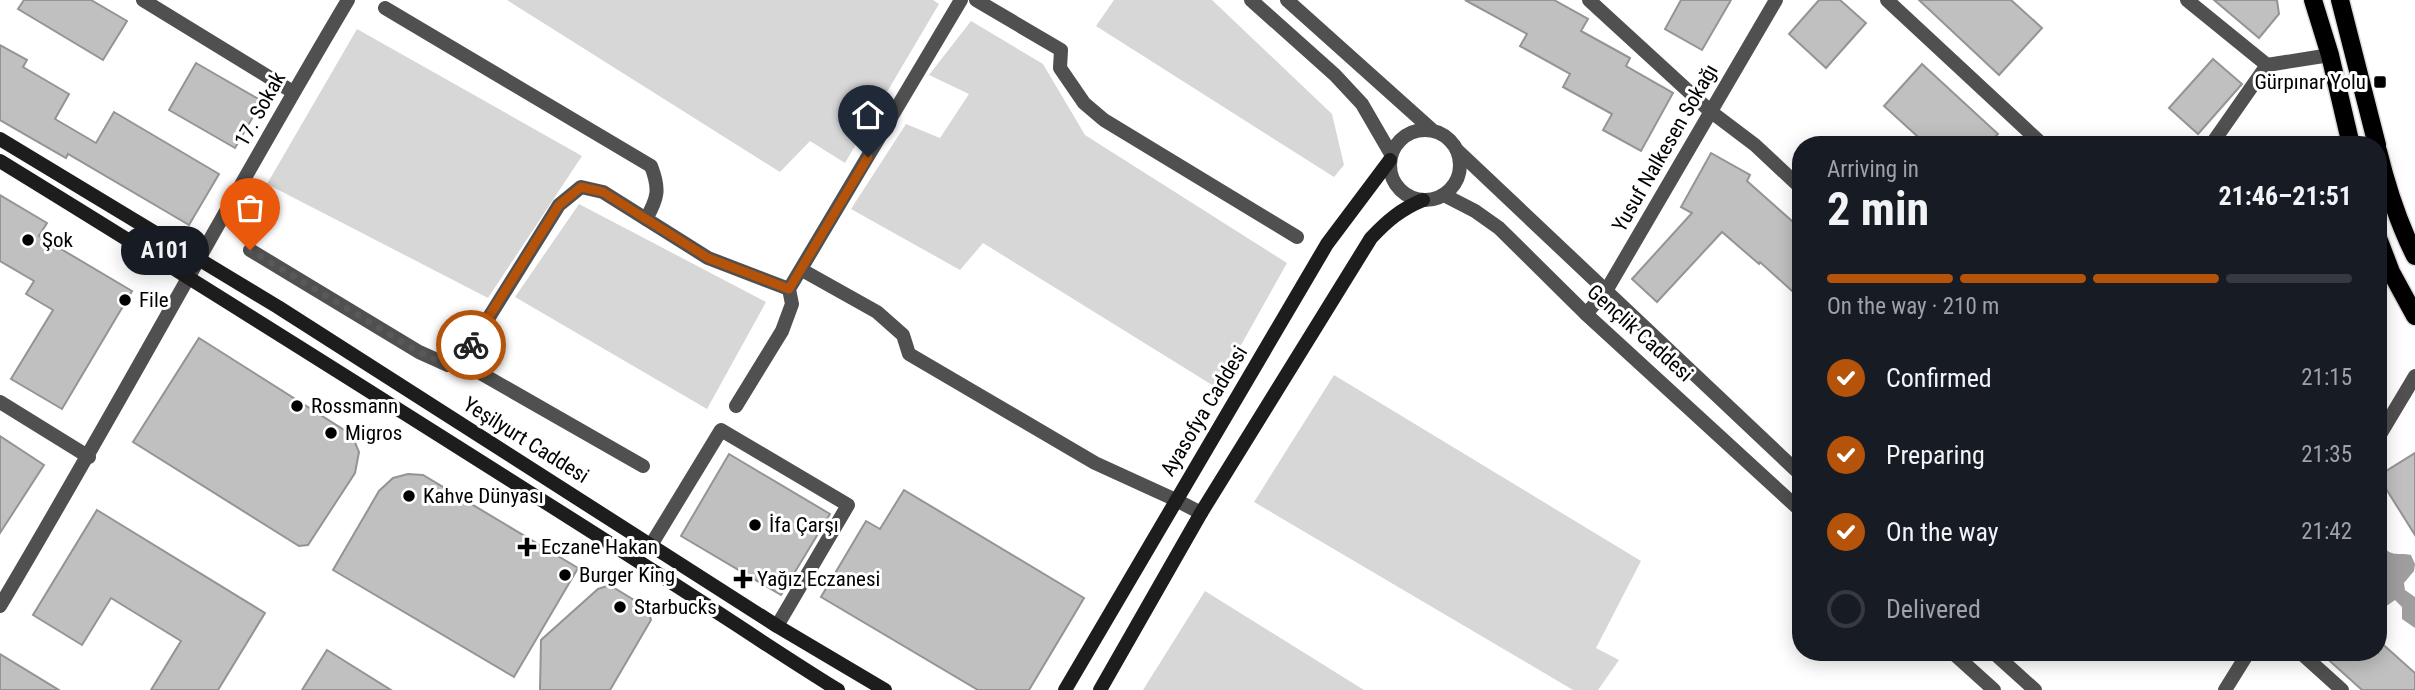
<!DOCTYPE html>
<html lang="en">
<head>
<meta charset="utf-8">
<style>
  :root { --surface:#171b24; --page:#20242c; --text:#f1f3f6; --muted:#9ea1a6; --line:#363941; --accent:#b45309 }
  body { margin:0; font-family:"Roboto Condensed",sans-serif; background:var(--page); color:var(--text); height:100vh; display:flex; flex-direction:column; font-size:26px; white-space:nowrap }
  * { box-sizing:border-box; margin:0 }
  p { font-size:23px; color:var(--muted) }
  .icon { flex:none; width:38px; height:38px; fill:none; stroke:currentColor; stroke-width:2; stroke-linecap:round; stroke-linejoin:round }
  .map { position:relative; flex:1; overflow:hidden }
  .drawer { position:absolute; left:1792px; top:136px; width:595px; height:525px; display:flex; flex-direction:column; background:var(--surface); border-radius:28px; box-shadow:0 4px 18px #0003 }
  .drawer>* { flex:none }
  .pin { position:absolute; display:grid; place-items:center; width:60px; height:60px; color:#fff; margin:-72px -30px; border-radius:50% 50% 50% 0; rotate:-45deg; box-shadow:0 0 7px #0007 }
  .pin .icon { rotate:45deg }
  .courier { position:absolute; display:grid; place-items:center; width:70px; height:70px; margin:-35px; border:5px solid #b45309; border-radius:50%; background:#fff; color:#222; box-shadow:0 2px 9px #0007 }
  .bubble { position:absolute; height:49px; border-radius:24px; background:var(--surface); box-shadow:0 4px 18px #0003; font-size:23px; font-weight:700; line-height:49px; text-align:center }
  .head em { font-style:normal; font-weight:700 }
  .head div { display:flex; flex-direction:column-reverse }
  .head { display:flex; align-items:center; justify-content:space-between; height:119px; padding:0 35px }
  h1 { font-size:46px; font-weight:700; line-height:52px }
  .bar { display:grid; grid-template-columns:repeat(4,1fr); gap:10px 7px; align-content:center; height:84px; padding:0 35px }
  .bar i { height:9px; border-radius:5px; background:var(--line) }
  .bar .current { background:var(--accent) }
  .bar p { grid-column:span 4 }
  ol { padding:0 35px; list-style:none }
  li { display:flex; align-items:center; gap:21px; height:77px }
  li p { margin-inline-start:auto }
  li .icon { padding:7px; border-radius:50%; background:var(--accent); color:#fff; stroke-width:4 }
  li:last-child { color:var(--muted) }
  li i { width:38px; height:38px; border:4px solid var(--line); border-radius:50% }
  .map>svg:first-child { display:block }
</style>
</head>
<body>
<div class="map">
<svg width="2415" height="690" viewBox="0 0 2415 690">
  <rect width="100%" height="100%" fill="#fff"/>
  <g fill="#d7d7d7">
    <path d="M507,0H933L939,4L845,163L810,141L780,172Z"/>
    <path d="M1114,0H1212L1332,114L1344,165L1334,177L1096,26Z"/>
    <path d="M971,21L1043,64L1085,135L1287,263L1217,388L983,243L960,270L851,209L906,124L940,138L969,94L929,75Z"/>
    <path d="M357,29L582,156L488,298L267,184Z"/>
    <path d="M579,204L766,302L707,409L515,297Z"/>
    <path d="M1334,375L1641,561L1596,648L1619,660L1598,690H1573L1254,502Z"/>
    <path d="M1205,591L1364,690H1143Z"/>
  </g>
  <path fill="#9e9e9e" d="M2378,542L2383,544C2389,558 2398,552 2411,555L2415,564L2414,571L2404,583L2405,590L2415,597V628L2402,619V607L2395,600L2385,607L2378,601Z"/>
  <g fill="#c0c0c0" stroke="#949494" stroke-width="2">
    <path d="M24,0H91L127,21L103,60L18,9Z"/>
    <path d="M1465,0H1554L1588,19L1581,31L1630,58L1626,66L1673,93L1641,151L1603,130L1612,114L1563,87L1570,74L1520,46L1527,34Z"/>
    <path d="M1681,0H1731L1702,50L1665,29Z"/>
    <path d="M1819,0H1840L1866,23L1826,68L1789,34Z"/>
    <path d="M1919,0H2011L2042,28L1999,75Z"/>
    <path d="M2214,0H2277L2279,14L2259,38Z"/>
    <path d="M0,45L27,60L23,67L69,94L55,119L96,143L114,112L219,174L189,225L68,154L66,158L0,120Z"/>
    <path d="M2213,59L2242,84L2198,134L2169,108Z"/>
    <path d="M196,63L262,101L235,148L169,110Z"/>
    <path d="M1922,64L1998,134L1996,136L2007,145H1927L1884,106Z"/>
    <path d="M1711,153L1750,175L1747,181L1801,229V299L1760,262L1759,264L1722,232L1657,302L1632,279L1692,213L1681,207Z"/>
    <path d="M0,195L47,223L39,236L132,291L62,409L11,379L53,310L26,294L34,281L0,261Z"/>
    <path d="M199,338L352,435L359,452L355,473L308,545L299,546L133,442Z"/>
    <path d="M0,436L44,465L0,533Z"/>
    <path d="M2415,453V535L2378,476Z"/>
    <path d="M729,454L830,514L781,595L681,536Z"/>
    <path d="M408,474L423,475L578,568L514,677L333,570L379,491L393,478Z"/>
    <path d="M904,490L1084,598L1029,690H978L821,597L866,521L880,529Z"/>
    <path d="M97,510L265,613L218,690H151L181,641L111,598L82,645L33,615Z"/>
    <path d="M607,586H611L647,608L651,620L610,690H540L541,640L598,589Z"/>
    <path d="M2378,640L2415,673V690H2362L2321,653H2378Z"/>
    <path d="M327,650L391,690H302Z"/>
    <path d="M0,654L59,690H0Z"/>
  </g>
  <g fill="none" stroke-linecap="round" stroke-linejoin="round">
    <defs>
      <g id="primary">
        <path d="M2313,0L2330,55L2351,145"/>
        <path d="M2340,0L2377,145"/>
        <path d="M2378,151C2387,188 2398,222 2415,256"/>
        <path d="M2378,238L2391,272L2415,316"/>
      </g>
    </defs>
    <use href="#primary" stroke="#dbdbdb" stroke-width="21"/>
    <g stroke="#505050" stroke-width="14">
      <path d="M143,0L293,92"/>
      <path d="M976,0L1061,50L1060,68L1084,103L1104,120L1297,237"/>
      <path d="M1589,0L1710,111L1755,145L1801,188"/>
      <path d="M1887,0L2043,145"/>
      <path d="M2187,0L2267,65"/>
      <path d="M385,8L651,166C660,189 658,198 646,219L708,258L789,289"/>
      <path d="M2211,145L2267,65L2330,55"/>
      <path d="M250,250L419,352L448,365L461,362"/>
      <path d="M802,270L877,312L903,335L909,354L1095,463L1176,500L1201,513"/>
      <path d="M1586,314L1606,291L1776,0"/>
      <path d="M0,402L89,457"/>
      <path d="M736,406L782,331L792,304L789,289L961,0"/>
      <path d="M643,466L461,362L559,205L581,187L603,192L646,219"/>
      <path d="M651,545L721,430L848,505L777,626"/>
      <path d="M0,606C119,406 229,200 348,0"/>
      <path d="M2301,653L2342,690"/>
    </g>
    <g stroke="#505050" stroke-width="14">
      <path d="M1251,0L1335,75L1362,104L1391,154"/>
      <path d="M1287,0L1431,129"/>
      <circle cx="1425" cy="165" r="35"/>
      <path d="M1457,150L1801,475"/>
      <path d="M1444,195L1475,211L1499,228L1586,314L1801,511"/>
      <path d="M2378,438L2415,376"/>
      <path d="M1953,653L1994,690"/>
      <path d="M1994,653L2035,690"/>
      <path d="M2225,690L2248,653"/>
    </g>
    <g stroke="#1d1d1d" stroke-width="14">
      <path d="M0,139L278,307L777,626L885,690"/>
      <path d="M0,161C220,296 438,434 655,572C717,611 776,652 838,690"/>
      <path d="M1065,690L1327,244L1390,160"/>
      <path d="M1100,690L1201,513L1371,238C1387,221 1401,209 1423,200"/>
    </g>
    <use href="#primary" stroke="#000" stroke-width="18"/>
  </g>
  <g fill="none" stroke-linecap="round" stroke-linejoin="round">
    <path stroke="#595959" stroke-width="7" stroke-dasharray="0 12.6" d="M250,250L419,352L447,365L461,362L471,345"/>
    <path stroke="#b45309" stroke-width="9" d="M471,345L559,205L581,187L603,192L708,258L789,289L868,157"/>
  </g>
  <g fill="#000" stroke="#fff" stroke-width="2.5">
    <rect x="2373" y="75" width="14" height="14" rx="3.5"/>
    <circle cx="28" cy="240" r="7"/>
    <circle cx="125" cy="300" r="7"/>
    <circle cx="297" cy="406" r="7"/>
    <circle cx="331" cy="433" r="7"/>
    <circle cx="409" cy="496" r="7"/>
    <circle cx="755" cy="525" r="7"/>
    <path d="M523.5 536.5h7v7h7v7h-7v7h-7v-7h-7v-7h7z"/>
    <circle cx="565" cy="575" r="7"/>
    <path d="M739.5 568.5h7v7h7v7h-7v7h-7v-7h-7v-7h7z"/>
    <circle cx="620" cy="607" r="7"/>
  </g>
  <g text-anchor="middle" stroke-width="6" stroke-linejoin="round" paint-order="stroke">
    <g font-size="21" fill="#000" stroke="#fff" text-anchor="start">
      <text x="2366" y="89" text-anchor="end">Gürpınar Yolu</text>
      <text x="42" y="247">Şok</text>
      <text x="139" y="307">File</text>
      <text x="311" y="413">Rossmann</text>
      <text x="345" y="440">Migros</text>
      <text x="423" y="503">Kahve Dünyası</text>
      <text x="769" y="532">İfa Çarşı</text>
      <text x="541" y="554">Eczane Hakan</text>
      <text x="579" y="582">Burger King</text>
      <text x="757" y="586">Yağız Eczanesi</text>
      <text x="634" y="614">Starbucks</text>
    </g>
    <g font-size="21" fill="#000" stroke="#fff">
      <text transform="translate(260 109) rotate(-61)" y="7">17. Sokak</text>
      <text transform="translate(1665 148) rotate(-60)" y="7">Yusuf Nalkesen Sokağı</text>
      <text transform="translate(1640 333) rotate(42)" y="7">Gençlik Caddesi</text>
      <text transform="translate(1204 411) rotate(-59)" y="7">Ayasofya Caddesi</text>
      <text transform="translate(526 440) rotate(32)" y="7">Yeşilyurt Caddesi</text>
    </g>
  </g>
</svg>
<div class="pin" style="left:250px;top:250px;background:#ea580c"><svg class="icon" aria-label="bag" viewBox="0 0 24 24"><path d="M5 8h14l-1 12H6zM9 8a3 3 0 0 1 6 0"/></svg></div>
<div class="pin" style="left:868px;top:157px;background:#1f2937"><svg class="icon" aria-label="home" viewBox="0 0 24 24"><path d="M3 11l9-7 9 7M6 9v11h12V9"/></svg></div>
<div class="courier" style="left:471px;top:345px"><svg class="icon" aria-label="bike" viewBox="0 0 24 24"><circle cx="6" cy="16" r="4"/><circle cx="18" cy="16" r="4"/><path d="M6 16l4-8h5l3 8M10 8l3 8H6M13 5h3"/></svg></div>
<div class="bubble" style="left:121px;top:226px;width:88px">A101</div>
<section class="drawer">
<div class="head"><div><h1>2 min</h1><p>Arriving in</p></div><em>21:46–21:51</em></div>
<div class="bar"><i class="current"></i><i class="current"></i><i class="current"></i><i></i><p>On the way · 210 m</p></div>
<ol>
<li><svg class="icon" aria-label="check" viewBox="0 0 24 24"><path d="M5 12l5 5 9-10"/></svg>Confirmed<p>21:15</p></li>
<li><svg class="icon" aria-label="check" viewBox="0 0 24 24"><path d="M5 12l5 5 9-10"/></svg>Preparing<p>21:35</p></li>
<li><svg class="icon" aria-label="check" viewBox="0 0 24 24"><path d="M5 12l5 5 9-10"/></svg>On the way<p>21:42</p></li>
<li><i></i>Delivered</li>
</ol>
</section>
</div>
</body>
</html>
